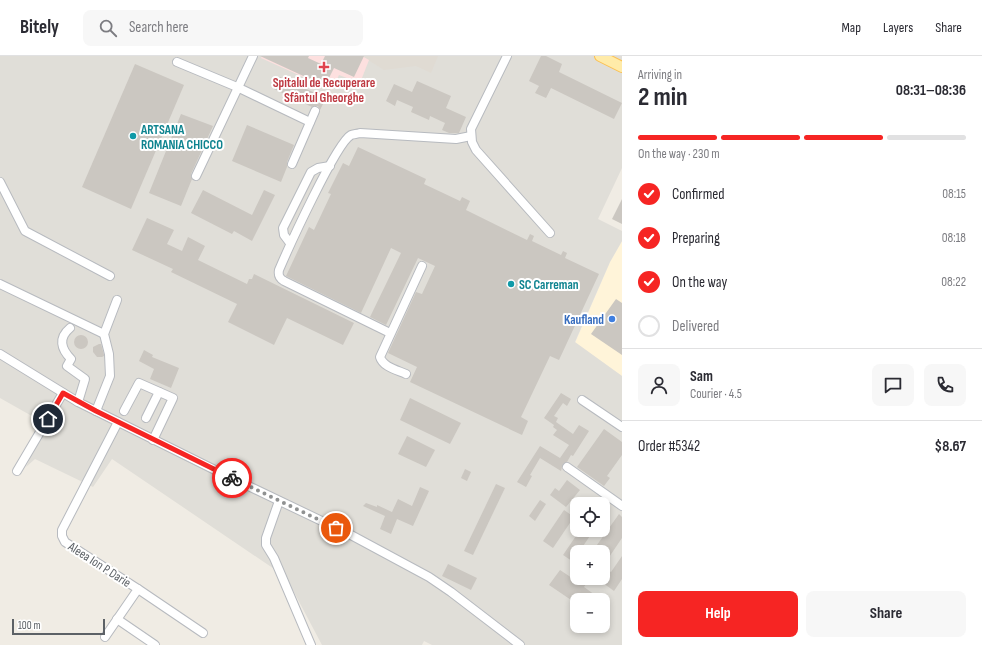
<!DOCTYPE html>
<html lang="en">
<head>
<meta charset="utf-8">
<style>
  :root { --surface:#fff; --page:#f7f7f7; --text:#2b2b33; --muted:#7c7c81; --line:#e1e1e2; --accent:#f62523 }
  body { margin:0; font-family:"Sofia Sans Condensed",sans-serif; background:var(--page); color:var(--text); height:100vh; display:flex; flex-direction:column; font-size:15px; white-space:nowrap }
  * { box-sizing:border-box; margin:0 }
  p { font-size:13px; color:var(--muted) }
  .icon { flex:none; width:22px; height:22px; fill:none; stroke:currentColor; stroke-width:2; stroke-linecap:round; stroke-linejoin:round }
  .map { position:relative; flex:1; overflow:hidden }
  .drawer { display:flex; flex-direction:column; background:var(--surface); width:360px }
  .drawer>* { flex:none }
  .tools { position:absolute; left:570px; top:441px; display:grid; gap:8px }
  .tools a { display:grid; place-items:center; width:40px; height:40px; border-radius:8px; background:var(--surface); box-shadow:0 2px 6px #0003; font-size:20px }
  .scale { position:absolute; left:12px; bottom:10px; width:93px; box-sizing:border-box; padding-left:4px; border:2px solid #5c6166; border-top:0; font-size:11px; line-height:14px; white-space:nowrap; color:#5c6166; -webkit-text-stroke:3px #fff; paint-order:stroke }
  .pin { position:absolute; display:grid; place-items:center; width:34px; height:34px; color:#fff; margin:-17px; border:2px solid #fff; border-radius:50%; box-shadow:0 1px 4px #0007 }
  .courier { position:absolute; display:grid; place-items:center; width:40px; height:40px; margin:-20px; border:3px solid #f62523; border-radius:50%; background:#fff; color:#222; box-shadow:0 1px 5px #0007 }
  .summary em { font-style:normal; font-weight:700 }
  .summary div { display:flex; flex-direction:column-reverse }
  .summary { display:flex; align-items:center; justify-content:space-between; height:68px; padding:0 16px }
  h1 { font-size:26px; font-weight:700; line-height:30px }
  .bar { display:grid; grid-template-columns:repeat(4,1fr); gap:6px 4px; align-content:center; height:48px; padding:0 16px }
  .bar i { height:5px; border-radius:3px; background:var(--line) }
  .bar .on { background:var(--accent) }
  .bar p { grid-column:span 4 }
  .line { display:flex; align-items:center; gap:10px; padding:0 16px; border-top:1px solid var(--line) }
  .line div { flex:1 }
  .round { display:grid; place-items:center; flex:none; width:42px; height:42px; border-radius:8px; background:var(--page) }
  ol { padding:0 16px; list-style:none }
  li { display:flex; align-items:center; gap:12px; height:44px }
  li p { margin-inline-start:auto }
  li .icon { padding:4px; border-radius:50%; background:var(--accent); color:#fff; stroke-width:4 }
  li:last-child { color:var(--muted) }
  li i { width:22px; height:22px; border:2px solid var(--line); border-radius:50% }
  .action { display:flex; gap:8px; margin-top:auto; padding:8px 16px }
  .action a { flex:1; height:46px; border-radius:8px; background:var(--accent); color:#fff; font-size:16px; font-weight:700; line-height:46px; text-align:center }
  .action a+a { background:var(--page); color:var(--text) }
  header { display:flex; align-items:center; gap:24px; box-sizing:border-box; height:56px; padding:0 20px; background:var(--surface); border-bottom:1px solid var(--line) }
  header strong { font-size:19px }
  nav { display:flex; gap:22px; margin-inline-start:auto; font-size:14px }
  .search { width:280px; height:36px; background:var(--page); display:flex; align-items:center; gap:10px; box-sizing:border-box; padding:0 14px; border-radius:8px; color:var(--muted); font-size:15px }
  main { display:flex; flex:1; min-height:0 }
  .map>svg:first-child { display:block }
</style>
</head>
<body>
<header>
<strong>Bitely</strong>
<div class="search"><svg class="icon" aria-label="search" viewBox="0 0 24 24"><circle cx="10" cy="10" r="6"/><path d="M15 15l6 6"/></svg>Search here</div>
<nav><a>Map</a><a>Layers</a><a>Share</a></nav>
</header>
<main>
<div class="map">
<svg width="622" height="589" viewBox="0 0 622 589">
  <rect width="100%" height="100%" fill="#f0ece4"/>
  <path fill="#fff4d9" d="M622,185V320L575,287L610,206Z"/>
  <path fill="#e0ded8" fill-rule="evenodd" d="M0,0H622V112L598,163L622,175V185L610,206L575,286L622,320V589H432L424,585L422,589H322L286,521L112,403L93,431L35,403L26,411L46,368L0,342ZM577,448H603V474H577ZM577,496H603V522H577ZM577,544H603V570H577Z"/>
  <path fill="#e0dbd3" d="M362,0H438L431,17L416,10L384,14Z"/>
  <path fill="#fde0df" d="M262,0H362L369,4L360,27L339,19L332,34L261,2Z"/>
  <g fill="#cbc7c1">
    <path d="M260,0H309L308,2L321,8L325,0H364L354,21L334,12L325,30Z"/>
    <path d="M541,0H546L562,8L559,16L622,47L614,63L551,32L546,42L535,37L539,30L529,25Z"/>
    <path d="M135,8L184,29L131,153L82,131Z"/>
    <path d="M280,21L326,42L320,54L318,50L312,51L274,33Z"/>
    <path d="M417,25L451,40L446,52L466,61L459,77H449L442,74L445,67L430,60L429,64L411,56L413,51L397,44L395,50L386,45L394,28L412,36Z"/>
    <path d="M181,58L213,70L191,118L192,123L181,150L149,137Z"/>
    <path d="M247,69L294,89L287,106V111L281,126L232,105Z"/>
    <path d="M358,91L426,123L424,128L460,145L462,141L470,145L466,154L527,184L530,178L534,180L532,185L561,199L563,195L567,197L565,202L599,218L559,304L550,300L521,361L528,365L522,379L410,326L417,311L388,297L416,236L422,238L435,210L418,202L386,269L370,261L401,197L391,192L361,257L286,220L309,171L314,174L331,138L328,137L343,107L349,110Z"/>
    <path d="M203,134L252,159L264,134L275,139L252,185L234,175L232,178L191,157Z"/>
    <path d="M622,143V168L612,163Z"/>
    <path d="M147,162L174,174L167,188L182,195L188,181L205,190L198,204L247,228L249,223H252L254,218L354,267L343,289L287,262L274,289L228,266L237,248L171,216L173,213L132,194Z"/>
    <path d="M616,243L622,247V299L591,278Z"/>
    <circle cx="81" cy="286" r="7"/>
    <path d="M99,288H101L104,299V300L102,301H97L93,296V291Z"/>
    <path d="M144,294L153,299L152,301L179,312L171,332L150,323L154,313L139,305Z"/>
    <path d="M561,337L571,343L567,350L563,347L554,360L558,362L556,366L573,378L579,369L589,375L573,400L571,399L567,406L563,408L561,415L540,402L530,419L532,420L526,431L517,426L540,390L560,402L569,389L553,379L557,374L553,371L554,369L544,362Z"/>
    <path d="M410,342L461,367L450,388L400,364Z"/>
    <path d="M604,373L622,386V399L607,420L610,422L604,430L577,411Z"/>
    <path d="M407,380L435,394L426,411L398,398Z"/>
    <path d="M465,413L471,416L467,425L461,422Z"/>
    <path d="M567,424L580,434L566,451L550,439L555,432L559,435Z"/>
    <path d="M496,428L505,432L473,499L464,495Z"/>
    <path d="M420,431L429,435L413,470L397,463L391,478L380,473L385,460L363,450L366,447L377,451V449L392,456L398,443L412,450Z"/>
    <path d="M540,444L546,448L535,465L529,460Z"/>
    <path d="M564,454L574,461L553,492L543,485Z"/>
    <path d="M619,458L622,461V482L603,510V496H592Z"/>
    <path d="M580,474H594L579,496H577V499L572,505L563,499Z"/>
    <path d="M622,500V523L614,535L603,527L605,525L603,524V511L611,516Z"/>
    <path d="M448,508L477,522L471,534L442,520Z"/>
    <path d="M560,514L575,524L577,522L586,528L584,531L602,544H577V548L549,529Z"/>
  </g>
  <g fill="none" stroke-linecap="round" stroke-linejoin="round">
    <defs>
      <g id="minor">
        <path d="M507,0L471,73L472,86L476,94L550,177"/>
        <path d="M177,6L237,31L310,66"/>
        <path d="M292,108L315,55"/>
        <path d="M196,120L253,0"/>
        <path d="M0,126L25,175L110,220"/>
        <path d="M290,187L284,179L283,172L311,116L318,112L330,110"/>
        <path d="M0,228L104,278"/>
        <path d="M70,272C58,282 61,293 71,303L67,310L85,323L78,346"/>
        <path d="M390,277L284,225C279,222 278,219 279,214C288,193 336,87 351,79C353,78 357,78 360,77L456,83L471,80"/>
        <path d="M0,298L78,346L215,414L351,479L429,521L451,536L520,589"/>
        <path d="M406,318C397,314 383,311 380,301L422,210"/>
        <path d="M582,344L622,371"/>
        <path d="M96,355L110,320L109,298L104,278L117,244"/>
        <path d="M124,355L139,327L173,342L153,384"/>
        <path d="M146,362L159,336"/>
        <path d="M567,411L622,450"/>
        <path d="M17,415L63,337"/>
        <path d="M279,445L266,482V489L274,502L311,589"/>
        <path d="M138,533L203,577"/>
        <path d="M117,563L155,589"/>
        <path d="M105,581L138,533L65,486L62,480V474L118,366"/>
      </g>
      <path id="major" d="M600,0L622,11"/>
    </defs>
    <use href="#minor" stroke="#b7babf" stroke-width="10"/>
    <use href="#major" stroke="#fcc051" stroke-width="12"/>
    <use href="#minor" stroke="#fff" stroke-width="8"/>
    <use href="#major" stroke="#ffeba9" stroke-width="10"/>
  </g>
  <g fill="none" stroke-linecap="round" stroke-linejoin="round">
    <path stroke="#909292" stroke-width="4" stroke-dasharray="0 7.2" d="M232,422L336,472"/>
    <path stroke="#f62523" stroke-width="5" d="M48,363L63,337L96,355L232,422"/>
  </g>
  <path fill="#e0444e" stroke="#fff" stroke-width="1.5" d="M322 5h4v4h4v4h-4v4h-4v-4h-4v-4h4z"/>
  <g fill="#0f9aa8" stroke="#fff" stroke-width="1.5">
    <circle cx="133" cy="80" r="4"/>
    <circle cx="511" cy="228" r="4"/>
  </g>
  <circle fill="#3f7fe0" stroke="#fff" stroke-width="1.5" cx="612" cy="263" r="4"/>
  <g text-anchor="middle" stroke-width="4" stroke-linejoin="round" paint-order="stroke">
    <g font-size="13" font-weight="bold" fill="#be3a42" stroke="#fff">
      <text x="324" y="31">Spitalul de Recuperare<tspan x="324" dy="15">Sfântul Gheorghe</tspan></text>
    </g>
    <g font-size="13" font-weight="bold" fill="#0d838f" stroke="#fff" text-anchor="start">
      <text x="141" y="78">ARTSANA<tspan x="141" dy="15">ROMANIA CHICCO</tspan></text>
      <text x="519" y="233">SC Carreman</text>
    </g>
    <g font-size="13" font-weight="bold" fill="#366cbe" stroke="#fff" text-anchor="end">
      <text x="604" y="268">Kaufland</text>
    </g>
    <g font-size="13" fill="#5c6166" stroke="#fff">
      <text transform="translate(100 508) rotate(33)" y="5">Aleea Ion P Darie</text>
    </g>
  </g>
</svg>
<div class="tools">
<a><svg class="icon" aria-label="locate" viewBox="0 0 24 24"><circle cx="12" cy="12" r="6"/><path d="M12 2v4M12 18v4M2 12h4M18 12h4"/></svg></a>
<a>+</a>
<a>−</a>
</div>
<div class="scale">100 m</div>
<div class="pin" style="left:336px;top:472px;background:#ea580c"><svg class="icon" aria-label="bag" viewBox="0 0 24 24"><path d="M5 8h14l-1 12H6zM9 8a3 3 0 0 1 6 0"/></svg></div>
<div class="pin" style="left:48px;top:363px;background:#1f2937"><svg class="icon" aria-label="home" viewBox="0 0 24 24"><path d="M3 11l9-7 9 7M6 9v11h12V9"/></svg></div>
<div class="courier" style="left:232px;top:422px"><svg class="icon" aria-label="bike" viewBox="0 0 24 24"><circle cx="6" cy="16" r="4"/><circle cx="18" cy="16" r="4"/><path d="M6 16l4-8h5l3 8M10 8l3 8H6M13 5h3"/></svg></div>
</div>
<section class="drawer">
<div class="summary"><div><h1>2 min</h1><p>Arriving in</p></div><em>08:31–08:36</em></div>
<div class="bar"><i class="on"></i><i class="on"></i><i class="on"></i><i></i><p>On the way · 230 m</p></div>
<ol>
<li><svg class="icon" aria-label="check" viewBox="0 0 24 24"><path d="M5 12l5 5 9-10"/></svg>Confirmed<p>08:15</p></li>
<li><svg class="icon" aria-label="check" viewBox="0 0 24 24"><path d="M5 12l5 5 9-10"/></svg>Preparing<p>08:18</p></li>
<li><svg class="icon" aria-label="check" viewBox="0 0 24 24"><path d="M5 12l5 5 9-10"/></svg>On the way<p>08:22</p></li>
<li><i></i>Delivered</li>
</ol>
<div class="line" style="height:72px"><a class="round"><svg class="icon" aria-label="person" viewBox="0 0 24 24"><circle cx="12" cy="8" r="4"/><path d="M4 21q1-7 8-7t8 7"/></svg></a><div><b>Sam</b><p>Courier · 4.5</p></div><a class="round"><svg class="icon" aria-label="chat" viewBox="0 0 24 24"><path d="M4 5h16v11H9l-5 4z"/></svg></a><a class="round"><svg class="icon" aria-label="phone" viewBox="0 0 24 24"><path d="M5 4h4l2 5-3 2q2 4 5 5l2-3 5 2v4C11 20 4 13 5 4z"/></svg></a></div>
<div class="line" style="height:52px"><div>Order #5342</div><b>$8.67</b></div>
<div class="action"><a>Help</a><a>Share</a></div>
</section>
</main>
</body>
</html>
